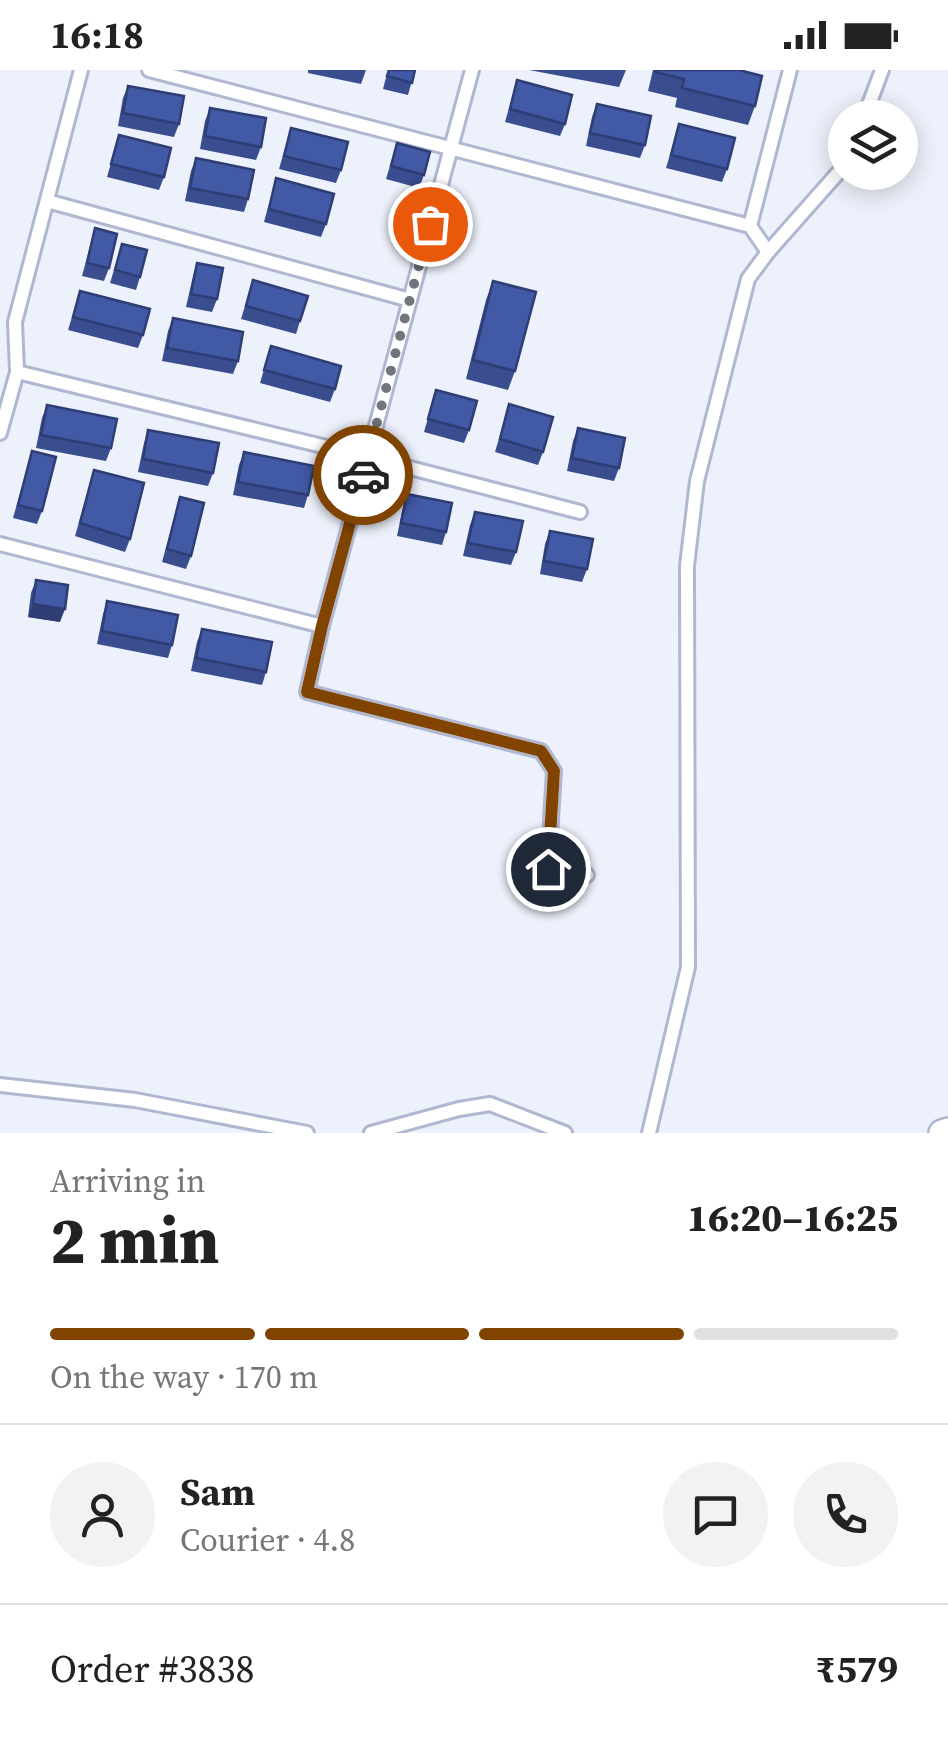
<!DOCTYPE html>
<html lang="en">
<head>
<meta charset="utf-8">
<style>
  :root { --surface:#fff; --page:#f2f2f2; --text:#222; --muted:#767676; --line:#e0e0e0; --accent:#804300 }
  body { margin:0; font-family:"Source Serif 4",serif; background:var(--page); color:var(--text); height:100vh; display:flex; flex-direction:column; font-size:38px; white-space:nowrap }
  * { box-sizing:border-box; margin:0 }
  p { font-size:32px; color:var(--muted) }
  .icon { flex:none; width:55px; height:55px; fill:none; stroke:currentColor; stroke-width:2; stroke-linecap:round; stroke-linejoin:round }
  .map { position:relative; height:1063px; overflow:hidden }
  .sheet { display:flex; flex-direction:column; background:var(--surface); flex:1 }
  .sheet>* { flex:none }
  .buttons { position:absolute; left:828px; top:30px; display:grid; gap:20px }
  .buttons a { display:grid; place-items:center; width:90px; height:90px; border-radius:50%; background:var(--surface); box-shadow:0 5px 25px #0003; font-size:50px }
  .pin { position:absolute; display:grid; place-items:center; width:85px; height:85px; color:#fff; margin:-42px; border:5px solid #fff; border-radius:50%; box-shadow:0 2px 10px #0007 }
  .courier { position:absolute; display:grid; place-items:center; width:100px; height:100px; margin:-50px; border:8px solid #804300; border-radius:50%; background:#fff; color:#222; box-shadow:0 2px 12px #0007 }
  .headline em { font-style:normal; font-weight:800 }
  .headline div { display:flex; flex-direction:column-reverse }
  .headline { display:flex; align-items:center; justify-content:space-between; height:170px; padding:0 50px }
  h1 { font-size:65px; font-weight:800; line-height:75px }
  .bar { display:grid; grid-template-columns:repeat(4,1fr); gap:15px 10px; align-content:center; height:120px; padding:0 50px }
  .bar i { height:12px; border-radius:8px; background:var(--line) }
  .bar .selected { background:var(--accent) }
  .bar p { grid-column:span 4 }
  .line { display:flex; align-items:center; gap:25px; padding:0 50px; border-top:2px solid var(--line) }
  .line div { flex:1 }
  .round { display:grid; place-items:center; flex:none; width:105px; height:105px; border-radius:52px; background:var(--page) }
  .status { display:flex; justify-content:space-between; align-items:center; height:70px; padding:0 50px; background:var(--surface); direction:ltr }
  .status svg { height:28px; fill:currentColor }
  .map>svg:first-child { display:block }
</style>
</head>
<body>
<div class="status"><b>16:18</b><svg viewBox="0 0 49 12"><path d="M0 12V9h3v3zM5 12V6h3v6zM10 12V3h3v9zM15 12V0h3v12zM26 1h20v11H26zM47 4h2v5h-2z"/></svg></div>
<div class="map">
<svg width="948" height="1063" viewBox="0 0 948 1063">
  <rect width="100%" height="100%" fill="#edf1fb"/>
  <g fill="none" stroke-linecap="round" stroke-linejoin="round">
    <defs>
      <g id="service">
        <path d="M149,0L750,156L768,182"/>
        <path d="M472,0L322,556L307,622L541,681L554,701L548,799L587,805"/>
        <path d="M864,48L882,0"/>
        <path d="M47,131L410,230"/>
        <path d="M750,156L790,0"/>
        <path d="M17,302L368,387L580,442"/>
        <path d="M0,363L17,302L15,252L81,0"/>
        <path d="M0,474L322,556"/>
        <path d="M0,1015L135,1030L307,1063"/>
        <path d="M371,1063L459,1039L490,1034L565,1063"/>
        <path d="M649,1063L688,897L687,496L697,411L748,209L768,182L845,95"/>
      </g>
      <path id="minor" d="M942,1063L948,1061"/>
    </defs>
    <use href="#service" stroke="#afb8d0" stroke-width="18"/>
    <use href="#minor" stroke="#afb8d0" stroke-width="30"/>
    <use href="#service" stroke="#fff" stroke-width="12"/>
    <use href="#minor" stroke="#fff" stroke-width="25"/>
  </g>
  <g fill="#394d8f">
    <path d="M308,0H366L361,14L308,3Z"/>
    <path d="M388,0H415L408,25L383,19Z"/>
    <path d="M529,0H626L619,17Z"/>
    <path d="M653,0H739L755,36L748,55L675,37L677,28L648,21Z"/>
    <path d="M517,10L565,54L560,66L505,52Z"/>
    <path d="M128,16L179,54L174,67L118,56L123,28Z"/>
    <path d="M597,34L645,75L640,88L586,76L592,47Z"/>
    <path d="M210,38L261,77L256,90L200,79L205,51Z"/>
    <path d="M679,54L727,99L722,112L666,98Z"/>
    <path d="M291,58L341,100L336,113L279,99Z"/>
    <path d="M119,65L164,107L159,120L107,107Z"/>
    <path d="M397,73L424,105L419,118L386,109Z"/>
    <path d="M196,88L248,129L244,142L185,131L191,101Z"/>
    <path d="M276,108L326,154L321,167L264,152Z"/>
    <path d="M95,158L109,198L104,211L82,206Z"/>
    <path d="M122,174L140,207L136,220L110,213Z"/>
    <path d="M197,193L217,229L212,242L186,237L193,206Z"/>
    <path d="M253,210L300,251L296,264L241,249Z"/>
    <path d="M493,211L515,301L508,320L466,309L486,230Z"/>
    <path d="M80,221L143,265L138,278L68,260Z"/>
    <path d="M173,248L238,291L233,304L162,291L168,261Z"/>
    <path d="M271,276L335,319L330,332L260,313Z"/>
    <path d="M436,320L469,360L464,373L424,362Z"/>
    <path d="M509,334L543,382L538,395L495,382Z"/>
    <path d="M47,335L111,378L106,391L36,378L42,348Z"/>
    <path d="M578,358L619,398L614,411L567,401L573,371Z"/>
    <path d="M148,360L213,403L208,416L138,402L144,373Z"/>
    <path d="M32,381L42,441L37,454L13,448Z"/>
    <path d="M244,382L308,425L304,438L233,425L239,395Z"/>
    <path d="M94,400L130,469L125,482L75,466Z"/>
    <path d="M407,424L446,462L442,475L397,466L403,437Z"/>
    <path d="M180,427L191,486L186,499L162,492Z"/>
    <path d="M475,442L516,482L511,495L463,486L470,455Z"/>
    <path d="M550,461L587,499L582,512L540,504L545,474Z"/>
    <path d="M36,510L60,552L28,547L31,523Z"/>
    <path d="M107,531L172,575L168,588L97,574L103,544Z"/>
    <path d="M202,559L266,602L262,615L191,601L197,572Z"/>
  </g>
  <path fill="#2e3e74" d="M33,534L65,539L60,552L28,547Z"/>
  <g fill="#4259a6" stroke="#2e3e74" stroke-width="2.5">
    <path d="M389,0H415L412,13L387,6Z"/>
    <path d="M656,0H739L762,6L755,36L682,18L684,9L655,2Z"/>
    <path d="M517,10L572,25L565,54L510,39Z"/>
    <path d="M128,16L184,26L179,54L123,43Z"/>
    <path d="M597,34L651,46L645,75L590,63Z"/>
    <path d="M210,38L266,48L261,77L205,66Z"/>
    <path d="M679,54L735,68L727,99L671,85Z"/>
    <path d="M291,58L348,72L341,100L284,86Z"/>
    <path d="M119,65L171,78L164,107L111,94Z"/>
    <path d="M397,73L430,82L424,105L391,96Z"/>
    <path d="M196,88L254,100L248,129L190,118Z"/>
    <path d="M276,108L334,124L326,154L269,139Z"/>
    <path d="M95,158L117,164L109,198L87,193Z"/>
    <path d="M122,174L147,180L140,207L115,200Z"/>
    <path d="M197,193L223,198L217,229L191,224Z"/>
    <path d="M253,210L308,226L300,251L246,236Z"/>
    <path d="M493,211L536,222L515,301L473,290Z"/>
    <path d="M80,221L150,239L143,265L73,247Z"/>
    <path d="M173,248L243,262L238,291L167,278Z"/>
    <path d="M271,276L341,296L335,319L264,300Z"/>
    <path d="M436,320L477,331L469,360L428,349Z"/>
    <path d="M509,334L553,347L543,382L500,369Z"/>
    <path d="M47,335L117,349L111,378L41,365Z"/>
    <path d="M578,358L625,368L619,398L572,388Z"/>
    <path d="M148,360L219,373L213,403L143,389Z"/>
    <path d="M32,381L56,387L42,441L18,435Z"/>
    <path d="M244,382L314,396L308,425L238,412Z"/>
    <path d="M94,400L144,413L130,469L80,453Z"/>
    <path d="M407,424L452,433L446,462L401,453Z"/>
    <path d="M180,427L204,433L191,486L167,479Z"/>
    <path d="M475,442L523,451L516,482L468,473Z"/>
    <path d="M550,461L593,469L587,499L544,491Z"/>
    <path d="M36,510L68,515L65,539L33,534Z"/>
    <path d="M107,531L178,545L172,575L102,561Z"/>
    <path d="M202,559L272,572L266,602L196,588Z"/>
  </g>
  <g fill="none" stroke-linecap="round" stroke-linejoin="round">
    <path stroke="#71757e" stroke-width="10" stroke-dasharray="0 18" d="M363,405L430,154"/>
    <path stroke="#804300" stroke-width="12" d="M363,405L322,556L307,622L541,681L554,701L548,799"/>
  </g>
</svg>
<div class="buttons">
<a><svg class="icon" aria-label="layers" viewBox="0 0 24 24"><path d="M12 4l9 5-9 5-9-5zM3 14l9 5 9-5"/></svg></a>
</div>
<div class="pin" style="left:430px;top:154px;background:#ea580c"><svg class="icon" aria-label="bag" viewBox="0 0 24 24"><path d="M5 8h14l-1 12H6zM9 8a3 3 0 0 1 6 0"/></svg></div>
<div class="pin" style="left:548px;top:799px;background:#1f2937"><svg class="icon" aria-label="home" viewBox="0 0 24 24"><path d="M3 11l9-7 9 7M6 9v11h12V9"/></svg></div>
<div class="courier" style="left:363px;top:405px"><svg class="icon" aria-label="car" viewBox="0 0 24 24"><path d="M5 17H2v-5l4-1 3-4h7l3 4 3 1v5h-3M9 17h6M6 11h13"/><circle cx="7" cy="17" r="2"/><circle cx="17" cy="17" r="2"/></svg></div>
</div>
<section class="sheet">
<div class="headline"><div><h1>2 min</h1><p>Arriving in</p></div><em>16:20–16:25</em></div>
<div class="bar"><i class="selected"></i><i class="selected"></i><i class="selected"></i><i></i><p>On the way · 170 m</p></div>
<div class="line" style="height:180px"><a class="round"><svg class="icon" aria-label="person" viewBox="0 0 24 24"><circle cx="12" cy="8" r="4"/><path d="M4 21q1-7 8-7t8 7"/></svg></a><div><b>Sam</b><p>Courier · 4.8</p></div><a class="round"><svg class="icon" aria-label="chat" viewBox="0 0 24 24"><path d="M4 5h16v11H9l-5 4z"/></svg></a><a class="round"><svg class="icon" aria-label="phone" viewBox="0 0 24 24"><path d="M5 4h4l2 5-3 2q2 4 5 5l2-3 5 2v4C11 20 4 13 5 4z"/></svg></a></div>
<div class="line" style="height:130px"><div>Order #3838</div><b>₹579</b></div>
</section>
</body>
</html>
